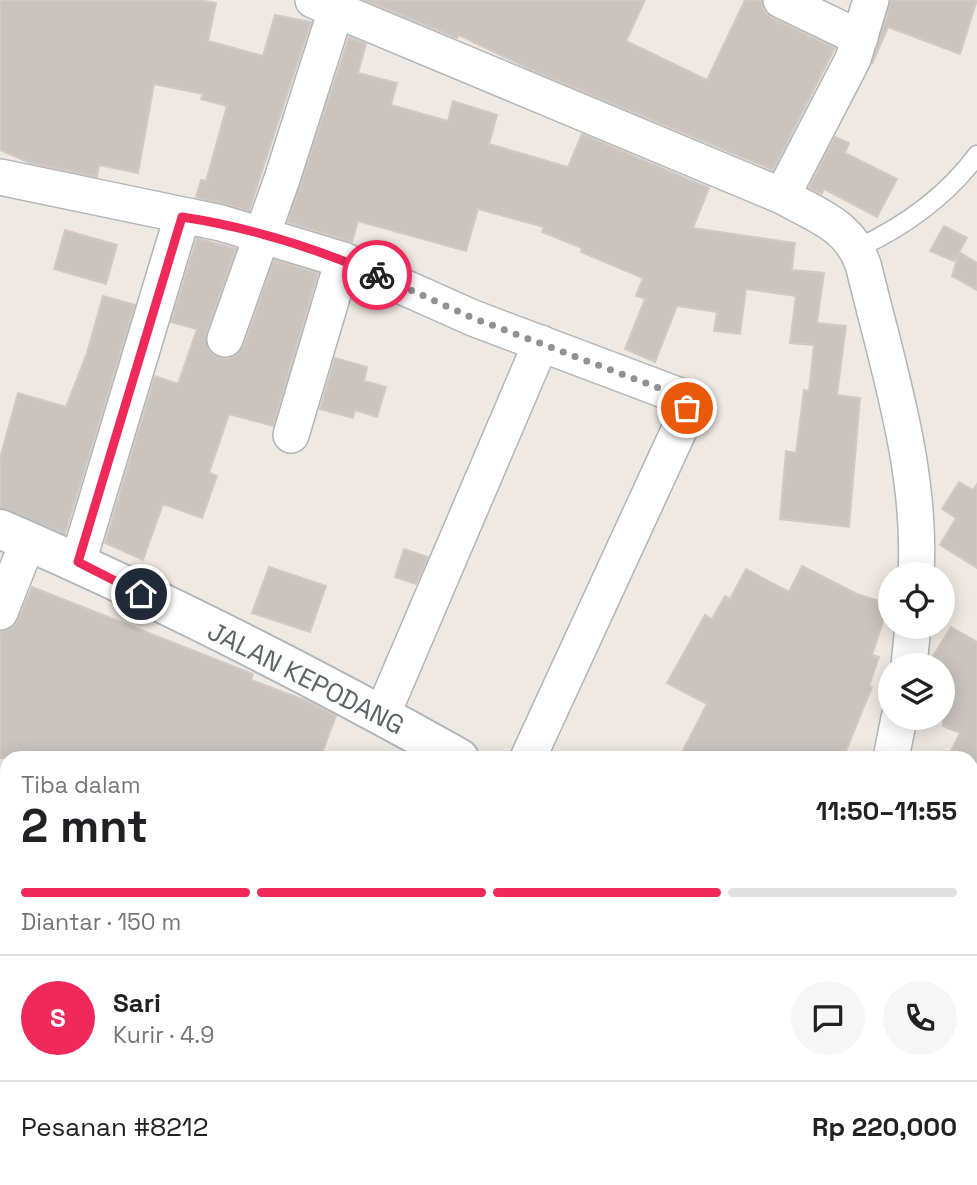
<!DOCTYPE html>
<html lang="id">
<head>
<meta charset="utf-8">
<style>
  :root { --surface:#fff; --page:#f6f6f6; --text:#202124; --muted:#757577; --line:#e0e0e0; --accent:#f0295b }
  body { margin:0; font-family:"Space Grotesk",sans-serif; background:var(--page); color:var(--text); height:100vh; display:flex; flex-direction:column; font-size:26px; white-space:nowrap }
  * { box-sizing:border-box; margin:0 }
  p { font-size:23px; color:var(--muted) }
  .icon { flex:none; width:38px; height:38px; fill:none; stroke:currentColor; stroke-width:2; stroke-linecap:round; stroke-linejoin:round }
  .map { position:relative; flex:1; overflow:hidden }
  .sheet { position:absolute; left:0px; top:751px; width:978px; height:436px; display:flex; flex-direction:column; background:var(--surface); border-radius:21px 21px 0 0; box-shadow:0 4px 18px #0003 }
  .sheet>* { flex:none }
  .controls { position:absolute; left:878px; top:562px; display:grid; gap:14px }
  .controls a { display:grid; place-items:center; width:77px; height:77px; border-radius:50%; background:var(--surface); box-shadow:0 4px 18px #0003; font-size:35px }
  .pin { position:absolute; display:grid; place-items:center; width:60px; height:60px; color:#fff; margin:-30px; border:4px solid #fff; border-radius:50%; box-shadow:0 2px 7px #0007 }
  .courier { position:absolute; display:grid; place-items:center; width:70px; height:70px; margin:-35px; border:5px solid #f0295b; border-radius:50%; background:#fff; color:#222; box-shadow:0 2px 9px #0007 }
  .overview em { font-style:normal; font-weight:600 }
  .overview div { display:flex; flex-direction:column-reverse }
  .overview { display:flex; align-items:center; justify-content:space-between; height:119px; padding:0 21px }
  h1 { font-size:46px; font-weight:600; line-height:52px }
  .bar { display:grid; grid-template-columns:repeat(4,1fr); gap:10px 7px; align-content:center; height:84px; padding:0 21px }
  .bar i { height:9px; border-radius:5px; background:var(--line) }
  .bar .current { background:var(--accent) }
  .bar p { grid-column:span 4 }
  .line { display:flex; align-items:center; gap:18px; padding:0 21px; border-top:2px solid var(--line) }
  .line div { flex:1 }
  .round { display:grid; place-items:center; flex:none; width:74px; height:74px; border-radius:37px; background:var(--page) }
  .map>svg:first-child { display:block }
</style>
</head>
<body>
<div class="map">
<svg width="977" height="1185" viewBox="0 0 977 1185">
  <rect width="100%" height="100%" fill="#efe9e4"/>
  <g fill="#cac4c1" stroke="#d4c9c2" stroke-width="2">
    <path d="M0,0H198L216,3L208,41L263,56L275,15L311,22L249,211L196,197L201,180L206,181L227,106L201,99L203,94L154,84L138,173L99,165L97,177L30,163L0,150Z"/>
    <path d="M365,0H645L626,41L707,80L745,0H761L764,11L772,18L835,48L773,170L529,69L459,35L457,38Z"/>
    <path d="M891,0H977L960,54L888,27L872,64Z"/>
    <path d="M349,37L366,44L358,73L397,83L391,105L448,121L453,101L497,115L489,144L568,167L582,134L709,188L693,228L795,243L792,270L824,273L817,323L846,326L837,395L860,398L849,527L780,519L786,451L796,453L804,390L809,391L814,345L790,343L796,296L746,289L740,334L714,331L717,312L677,306L655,362L625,349L645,299L636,296L643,278L581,252L582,248L542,232L544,227L478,209L466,251L358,221L352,242L288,222Z"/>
    <path d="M835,137L849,143L845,153L897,179L877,217L824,189L822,194L809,188Z"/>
    <path d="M944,226L967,238L959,252L977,263V290L952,276L959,253L954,261L930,251Z"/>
    <path d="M65,230L117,245L106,284L54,269Z"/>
    <path d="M197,238L236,249L206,333L209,351L219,358L229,359L244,346L274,260L318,273L273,426L229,414L209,473L217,476L202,518L163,504L143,560L105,543L155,376L178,384L197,329L171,322Z"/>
    <path d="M103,296L135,305L65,534L0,508V458L18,393L66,407L87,353Z"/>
    <path d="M335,358L367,367L364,381L386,387L377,417L355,410L353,418L320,409Z"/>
    <path d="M959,482L973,490L977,484V568L940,545L956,518L942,509Z"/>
    <path d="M404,549L428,557L416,584L395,577Z"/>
    <path d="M802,566L857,594L889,604L872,655L879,657L869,686L872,687L843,758H679L707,704L667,683L705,615L712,619L725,596L730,599L746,569L789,592Z"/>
    <path d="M269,567L326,586L310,632L252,613Z"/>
    <path d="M32,587L253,674L251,680L307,701L336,716L320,758H0V632L12,628L18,620Z"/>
    <path d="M951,627L977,642V762L951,751L960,733L943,726V662L933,656Z"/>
  </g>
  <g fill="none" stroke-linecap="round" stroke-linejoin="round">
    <defs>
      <path id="lane" d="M858,248C905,226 946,197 977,155"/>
      <g id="street">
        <path d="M313,0L782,196C818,216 852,226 864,268C888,367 922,471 916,574"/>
        <path d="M781,0L860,38"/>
        <path d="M0,177L221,223L343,260L473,318L680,396L687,408L686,415L528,758"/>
        <path d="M782,196L853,59L871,0"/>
        <path d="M225,339L282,179L336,10"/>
        <path d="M291,435L343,260"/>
        <path d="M78,562L182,217"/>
        <path d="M0,612L28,541"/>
        <path d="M909,665L913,626"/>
        <path d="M382,715L541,343"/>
        <path d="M891,758L899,718"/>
        <path d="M734,1180L741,1185"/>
        <path d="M424,1185L427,1180"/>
        <path d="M658,1185L662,1180"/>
      </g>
      <g id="secondary">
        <path d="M0,529C156,596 310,675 459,758"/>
        <path d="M971,1082L977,1086"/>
      </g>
    </defs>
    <use href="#lane" stroke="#b0b5b7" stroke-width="21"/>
    <use href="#street" stroke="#b0b5b7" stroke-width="38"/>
    <use href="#secondary" stroke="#b0b7ba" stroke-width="42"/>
    <use href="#lane" stroke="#fff" stroke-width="18"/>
    <use href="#street" stroke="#fff" stroke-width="35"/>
    <use href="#secondary" stroke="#fff" stroke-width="38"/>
  </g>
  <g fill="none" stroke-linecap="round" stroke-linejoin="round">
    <path stroke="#8f9291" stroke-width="7" stroke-dasharray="0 12.6" d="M377,275L473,318L680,396L687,408"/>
    <path stroke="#f0295b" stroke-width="9" d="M141,594L78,562L182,217C248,227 316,248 377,275"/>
  </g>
  <g text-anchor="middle" stroke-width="5" stroke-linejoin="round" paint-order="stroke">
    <g font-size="26" fill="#5c6365" stroke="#fff">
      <text transform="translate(306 678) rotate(27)" y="9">JALAN KEPODANG</text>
    </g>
  </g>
</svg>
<div class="controls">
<a><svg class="icon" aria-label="locate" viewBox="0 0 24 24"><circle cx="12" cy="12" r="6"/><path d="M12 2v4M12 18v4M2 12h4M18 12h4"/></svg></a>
<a><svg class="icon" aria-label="layers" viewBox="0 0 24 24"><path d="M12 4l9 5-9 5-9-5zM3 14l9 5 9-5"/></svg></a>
</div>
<div class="pin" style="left:687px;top:408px;background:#ea580c"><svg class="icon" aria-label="bag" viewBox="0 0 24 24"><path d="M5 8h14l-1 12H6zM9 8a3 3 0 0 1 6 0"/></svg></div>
<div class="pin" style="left:141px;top:594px;background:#1f2937"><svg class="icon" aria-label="home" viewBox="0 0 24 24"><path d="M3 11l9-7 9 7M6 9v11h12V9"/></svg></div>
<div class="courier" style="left:377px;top:275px"><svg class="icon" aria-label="bike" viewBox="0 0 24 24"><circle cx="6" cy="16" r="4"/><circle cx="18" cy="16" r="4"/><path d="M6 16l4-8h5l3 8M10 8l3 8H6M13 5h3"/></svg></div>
<section class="sheet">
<div class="overview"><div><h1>2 mnt</h1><p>Tiba dalam</p></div><em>11:50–11:55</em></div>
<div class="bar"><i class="current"></i><i class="current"></i><i class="current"></i><i></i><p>Diantar · 150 m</p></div>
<div class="line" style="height:126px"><b class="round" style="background:var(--accent);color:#fff">S</b><div><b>Sari</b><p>Kurir · 4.9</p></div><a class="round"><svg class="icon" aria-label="chat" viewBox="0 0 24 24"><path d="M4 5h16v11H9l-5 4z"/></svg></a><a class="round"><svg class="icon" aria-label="phone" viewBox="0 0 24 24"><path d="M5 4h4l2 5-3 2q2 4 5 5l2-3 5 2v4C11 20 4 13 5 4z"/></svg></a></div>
<div class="line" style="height:91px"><div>Pesanan #8212</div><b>Rp 220,000</b></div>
</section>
</div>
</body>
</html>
